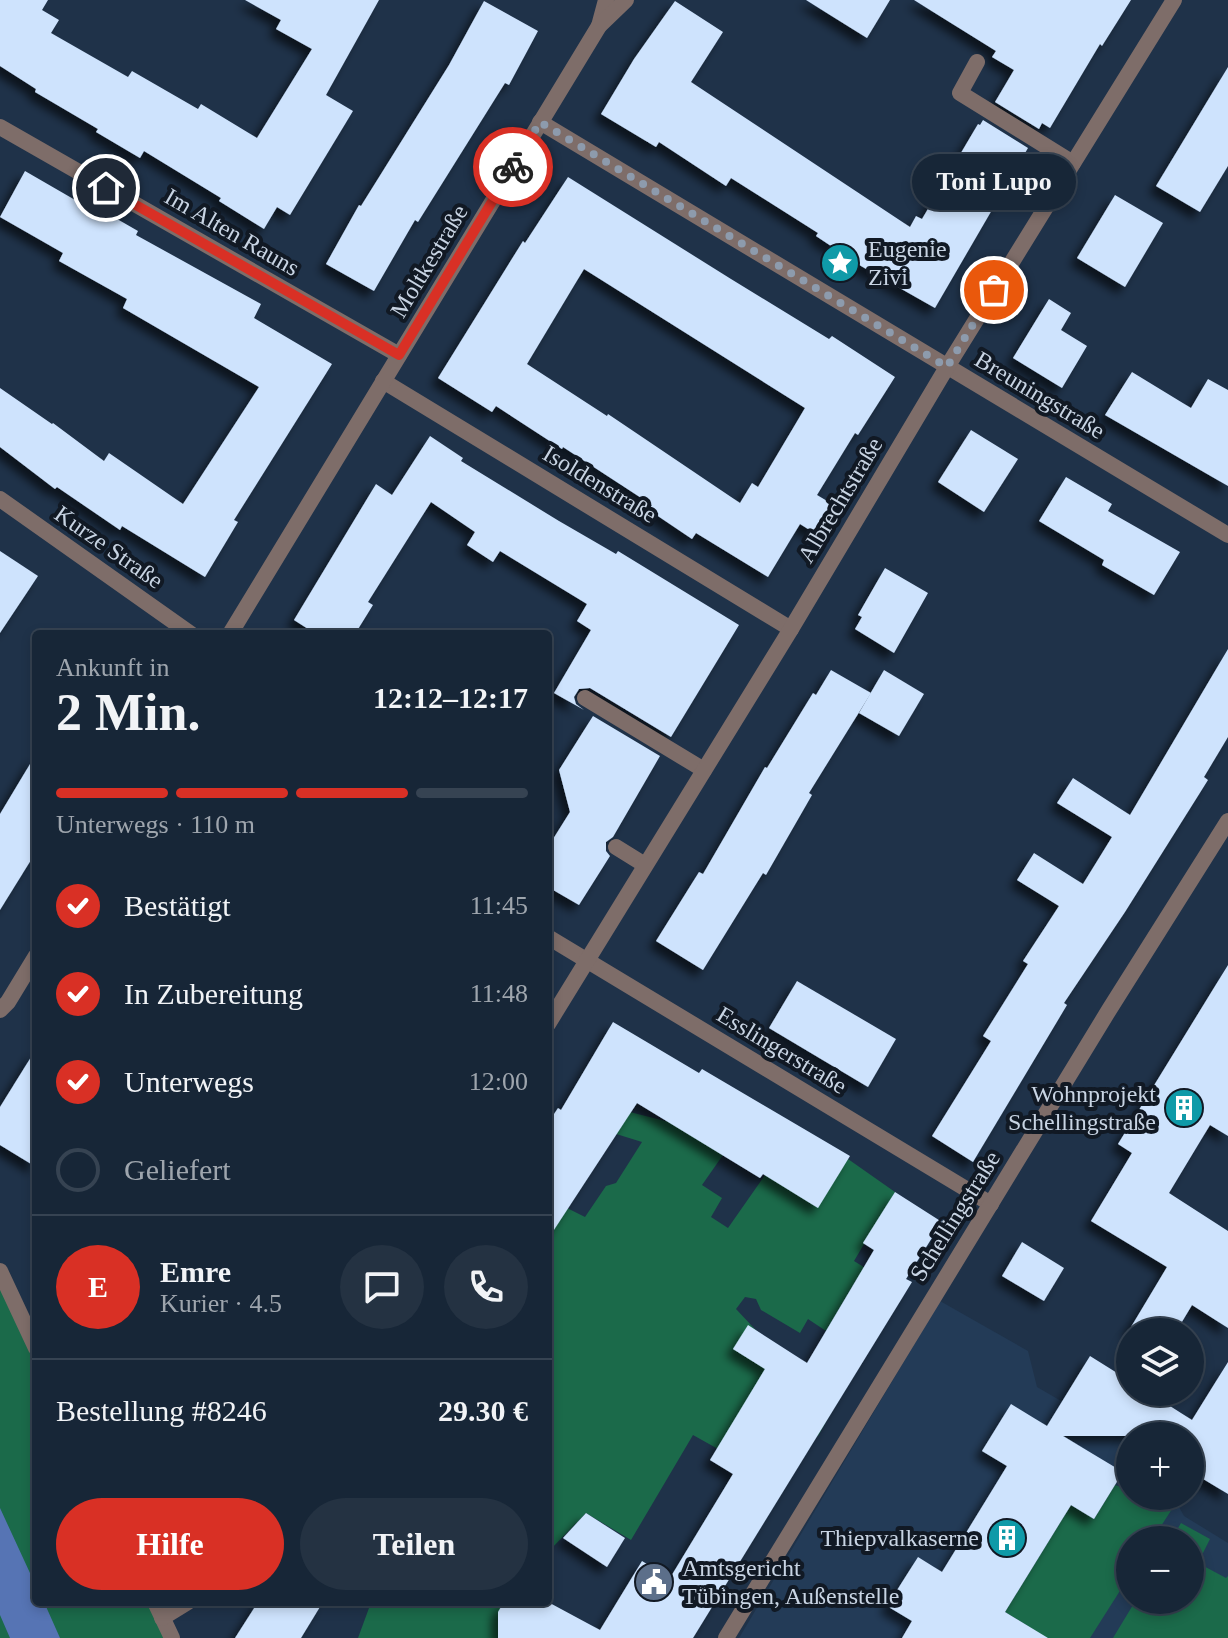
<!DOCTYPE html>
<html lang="de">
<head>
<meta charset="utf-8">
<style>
  :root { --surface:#172637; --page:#243242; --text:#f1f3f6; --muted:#9ea5ad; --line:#364352; --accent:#d93025 }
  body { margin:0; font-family:"Times New Roman",serif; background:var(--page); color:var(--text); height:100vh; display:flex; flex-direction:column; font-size:30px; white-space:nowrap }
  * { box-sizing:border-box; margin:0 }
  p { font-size:26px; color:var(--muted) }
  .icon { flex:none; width:44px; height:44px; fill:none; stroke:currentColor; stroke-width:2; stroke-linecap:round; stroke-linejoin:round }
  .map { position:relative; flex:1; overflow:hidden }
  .sheet { position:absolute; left:32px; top:630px; width:520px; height:976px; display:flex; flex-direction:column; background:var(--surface); border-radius:8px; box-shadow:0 4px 12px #0003,0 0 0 2px var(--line) }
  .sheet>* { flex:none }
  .controls { position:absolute; left:1116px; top:1318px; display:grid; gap:16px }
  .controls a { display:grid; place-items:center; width:88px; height:88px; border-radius:50%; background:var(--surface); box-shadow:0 4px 12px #0003,0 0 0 2px var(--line); font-size:40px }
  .pin { position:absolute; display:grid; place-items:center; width:68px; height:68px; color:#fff; margin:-34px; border:4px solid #fff; border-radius:50%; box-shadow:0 2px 8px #0007 }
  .courier { position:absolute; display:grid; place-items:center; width:80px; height:80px; margin:-40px; border:6px solid #d93025; border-radius:50%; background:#fff; color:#222; box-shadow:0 2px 10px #0007 }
  .bubble { position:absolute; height:56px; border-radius:28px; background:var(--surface); box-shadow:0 4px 12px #0003,0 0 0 2px var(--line); font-size:26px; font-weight:700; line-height:56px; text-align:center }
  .headline em { font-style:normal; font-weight:700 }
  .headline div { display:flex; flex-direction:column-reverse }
  .headline { display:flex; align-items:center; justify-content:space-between; height:136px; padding:0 24px }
  h1 { font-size:52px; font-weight:700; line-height:60px }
  .bar { display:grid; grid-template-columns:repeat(4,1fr); gap:12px 8px; align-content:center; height:96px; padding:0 24px }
  .bar i { height:10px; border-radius:6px; background:var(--line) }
  .bar .on { background:var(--accent) }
  .bar p { grid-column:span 4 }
  .line { display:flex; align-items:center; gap:20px; padding:0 24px; border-top:2px solid var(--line) }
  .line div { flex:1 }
  .round { display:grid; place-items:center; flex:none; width:84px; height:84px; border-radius:42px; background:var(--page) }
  ol { padding:0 24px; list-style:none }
  li { display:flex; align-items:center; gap:24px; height:88px }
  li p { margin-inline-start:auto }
  li .icon { padding:8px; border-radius:50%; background:var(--accent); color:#fff; stroke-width:4 }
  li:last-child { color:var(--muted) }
  li i { width:44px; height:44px; border:4px solid var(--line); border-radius:50% }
  .primary-button { display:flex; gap:16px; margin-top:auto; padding:16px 24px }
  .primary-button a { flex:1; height:92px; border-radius:48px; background:var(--accent); color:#fff; font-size:32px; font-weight:700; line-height:92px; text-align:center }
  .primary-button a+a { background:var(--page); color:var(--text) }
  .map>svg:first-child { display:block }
</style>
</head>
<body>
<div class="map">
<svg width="1228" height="1638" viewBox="0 0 1228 1638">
  <defs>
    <filter id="shadow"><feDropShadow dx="-7" dy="7" stdDeviation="4" flood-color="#0009"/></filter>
  </defs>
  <rect width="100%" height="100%" fill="#1f3249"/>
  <path fill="#233b57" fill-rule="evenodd" d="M940,1301L1028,1351L1037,1387L1130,1441V1496H1173L1184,1516L1228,1543V1638H739ZM1130,1540H1190V1600H1130Z"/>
  <g fill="#1b6a4a">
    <path d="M626,1111L669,1122L723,1155L702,1185L722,1198L711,1217L728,1228L765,1175L848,1159L895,1192L854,1261L880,1277L856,1280L826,1331L808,1319L800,1333L761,1310L756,1299L745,1297L736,1309L832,1411L818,1436L750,1395L718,1449L693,1435L631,1540L586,1513L548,1552V1239L567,1208L585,1217L606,1186L616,1183L642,1142L613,1133Z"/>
    <path d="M0,1271L36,1348V1602H155L172,1638H0Z"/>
    <path d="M1115,1485L1130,1490V1496H1147L1174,1506L1152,1540H1130V1575L1090,1638H1021L1028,1626L1005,1612L1071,1505L1094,1519Z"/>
    <path d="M1181,1523L1210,1539L1198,1563L1226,1578L1228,1576V1638H1113L1136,1600H1190V1540H1171Z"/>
    <path d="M360,1602H504L499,1612L498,1638H358L369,1608Z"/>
  </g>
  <path fill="#5674b4" d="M0,1508L36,1586V1602H44L60,1638H10L0,1615Z"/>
  <g fill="#cee3fd" fill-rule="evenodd" filter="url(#shadow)">
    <path d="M0,0H48L42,10L59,20L51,33L128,77L132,71L198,109L201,104L257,138L312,49L276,29L281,20L245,0H379L326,95L353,111L290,215L277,207L264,229L219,201L221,198L144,151L140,158L96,132L98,129L35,92L36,89L0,66Z"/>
    <path d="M806,0H890L867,38Z"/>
    <path d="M914,0H1131L1102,46L1100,44L1050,128L1042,123L1039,129L995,102L1014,70L992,57L996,51Z"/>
    <path d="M484,1L538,31L509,85L505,83L418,222L415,220L374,291L326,264L359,205L361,206L449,65Z"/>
    <path d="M675,1L723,32L691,82L910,227L916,216L922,219L978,124L980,125L983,120L1028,148L935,308L861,266L816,236L818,233L731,178L726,186L659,142L656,147L601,114L634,59Z"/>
    <path d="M1228,67V166L1200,212L1156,186Z"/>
    <path d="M25,171L89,208L91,204L138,231L136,235L261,304L254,318L332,364L234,520L238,522L205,577L122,526L120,530L57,487L55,489L0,447V388L52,424L53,423L104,461L109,453L183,504L259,387L123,308L127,299L59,261L63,253L0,217Z"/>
    <path d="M568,177L731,279L829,339L832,336L895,377L858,435L855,433L817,495L834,505L816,534L800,524L768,577L696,533L692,539L649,510L652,505L563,447L562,449L496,406L492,412L438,378L523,241L525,243ZM584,269L805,408L758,487L752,483L740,503L608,414L607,416L527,364Z"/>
    <path d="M1115,195L1163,223L1125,287L1077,258Z"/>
    <path d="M1049,299L1071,313L1061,330L1087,346L1062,388L1013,358Z"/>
    <path d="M1132,372L1191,408L1208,379L1228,390V486L1105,415Z"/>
    <path d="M971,430L1018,459L984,512L938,482Z"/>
    <path d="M430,436L463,458L461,461L559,521L616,554L618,551L739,625L671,737L590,688L579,689L574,697L576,704L584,710L554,693L591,630L577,621L587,604L500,551L493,562L467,545L475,532L431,502L368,602L373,605L355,634H316L294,620L376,484L392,495Z"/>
    <path d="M1066,477L1112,504L1108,511L1180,552L1154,595L1102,565L1104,560L1039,521Z"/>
    <path d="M0,551L38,576L0,633Z"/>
    <path d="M885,568L928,593L894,653L855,629L862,617L858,615Z"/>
    <path d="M1228,649V737L1204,777L1208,780L1125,912L1064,1003L1067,1005L973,1162L932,1136L991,1041L983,1036L1028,964L1023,961L1059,906L1017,880L1034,853L1083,884L1112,837L1057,803L1073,778L1130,815Z"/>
    <path d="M831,670L871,693L809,793L812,795L766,875L763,873L703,970L656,941L699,872L703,874L765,767L767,768L813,693L816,695Z"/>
    <path d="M884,670L924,694L899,736L859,713Z"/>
    <path d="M593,716L660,756L613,837L606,842V851L610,856L579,905L548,887V847L570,812L559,770Z"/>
    <path d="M36,754V852L0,910V814Z"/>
    <path d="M1228,965V1136L1210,1125L1169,1193L1228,1231V1328L1192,1305L1176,1332H1128L1167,1267L1091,1221L1132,1153L1118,1144Z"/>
    <path d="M797,981L896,1039L868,1087L769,1028Z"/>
    <path d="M613,1022L699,1073L702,1069L850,1156L818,1208L763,1174L760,1178L637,1103L548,1239V1123L558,1108L561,1110Z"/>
    <path d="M36,1049V1167L0,1145V1107Z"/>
    <path d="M895,1192L942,1222L906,1279L912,1282L693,1638H498V1612L504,1602H548L600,1630L642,1561L670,1578L733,1474L710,1460L765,1369L733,1349L748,1325L807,1363L874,1250L863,1243Z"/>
    <path d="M1022,1242L1064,1268L1044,1301L1002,1276Z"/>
    <path d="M1090,1356L1130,1381V1392H1148L1192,1420L1228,1362V1494L1190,1471V1436H1063L1123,1472L1094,1519L1071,1505L1005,1612L1048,1638H902L912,1621L887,1606L918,1557L942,1572L1007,1466L982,1451L1011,1404L1047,1426Z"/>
    <path d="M586,1513L625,1538L607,1567L563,1538Z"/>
    <path d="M258,1602H323L301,1638H235Z"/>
  </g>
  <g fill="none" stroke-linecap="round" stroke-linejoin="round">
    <g stroke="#7e6d69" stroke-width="16">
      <path d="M599,26L606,0"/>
      <path d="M977,62L960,93L1073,163"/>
      <path d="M585,698L704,770"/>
      <path d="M616,847L645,865"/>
    </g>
    <g stroke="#7e6d69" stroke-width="16">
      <path d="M540,122L1228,535"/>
      <path d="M0,127L399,355"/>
      <path d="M383,381L791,629"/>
      <path d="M0,499L191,634"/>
      <path d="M230,634L599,26L626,0"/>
      <path d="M548,937L991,1204"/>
      <path d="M0,1010L8,1002L36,956"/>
      <path d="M548,1024L791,629L947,367L1174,0"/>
      <path d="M0,1271L36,1348"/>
      <path d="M155,1602L172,1638"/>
      <path d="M162,1618L188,1602"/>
      <path d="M726,1638L1109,1010L1228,821"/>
    </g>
  </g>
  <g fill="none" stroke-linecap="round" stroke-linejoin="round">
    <path stroke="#8d9bad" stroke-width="8" stroke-dasharray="0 14.4" d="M513,167L540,122L947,367L994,290"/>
    <path stroke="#d93025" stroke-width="10" d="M106,188L399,355L513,167"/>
  </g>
  <defs>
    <symbol id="sight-disc" viewBox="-11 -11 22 22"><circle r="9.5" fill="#0f9aa8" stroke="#111924"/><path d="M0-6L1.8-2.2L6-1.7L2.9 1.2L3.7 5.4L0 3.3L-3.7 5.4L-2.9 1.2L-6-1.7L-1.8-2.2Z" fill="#fff"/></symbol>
    <symbol id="building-disc" viewBox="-11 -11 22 22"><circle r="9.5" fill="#0f9aa8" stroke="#111924"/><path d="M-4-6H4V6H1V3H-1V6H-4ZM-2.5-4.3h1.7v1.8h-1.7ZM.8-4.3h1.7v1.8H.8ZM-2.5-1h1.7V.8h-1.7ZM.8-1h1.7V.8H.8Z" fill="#fff"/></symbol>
    <symbol id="civic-disc" viewBox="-11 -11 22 22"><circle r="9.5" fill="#5c6f8a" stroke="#111924"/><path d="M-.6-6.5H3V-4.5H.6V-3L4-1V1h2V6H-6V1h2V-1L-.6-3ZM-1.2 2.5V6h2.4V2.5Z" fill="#fff"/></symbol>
  </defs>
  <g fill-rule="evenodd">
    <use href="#sight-disc" x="818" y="241" width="44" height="44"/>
    <use href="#building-disc" x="1162" y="1086" width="44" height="44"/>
    <use href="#building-disc" x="985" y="1516" width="44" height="44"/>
    <use href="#civic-disc" x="632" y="1560" width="44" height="44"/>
  </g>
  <g text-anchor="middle" stroke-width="8" stroke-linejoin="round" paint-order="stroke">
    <g font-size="24" fill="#c8d4e3" stroke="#111924">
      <text transform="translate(232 232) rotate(30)" y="8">Im Alten Rauns</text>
      <text transform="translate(429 261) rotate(-59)" y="8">Moltkestraße</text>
      <text transform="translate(1040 395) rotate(31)" y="8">Breuningstraße</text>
      <text transform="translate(600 484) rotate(31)" y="8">Isoldenstraße</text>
      <text transform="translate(840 500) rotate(-59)" y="8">Albrechtstraße</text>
      <text transform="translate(109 547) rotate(35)" y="8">Kurze Straße</text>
      <text transform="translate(782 1050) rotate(31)" y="8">Esslingerstraße</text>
      <text transform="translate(955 1216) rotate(-58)" y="8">Schellingstraße</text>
    </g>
    <g font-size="24" fill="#c8d4e3" stroke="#111924" text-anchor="start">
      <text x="868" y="257">Eugenie<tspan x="868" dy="28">Zivi</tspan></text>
      <text x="1156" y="1102" text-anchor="end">Wohnprojekt<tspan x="1156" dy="28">Schellingstraße</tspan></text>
      <text x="979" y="1546" text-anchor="end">Thiepvalkaserne</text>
      <text x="682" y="1576">Amtsgericht<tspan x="682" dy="28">Tübingen, Außenstelle</tspan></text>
    </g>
  </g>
</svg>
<div class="controls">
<a><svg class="icon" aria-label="layers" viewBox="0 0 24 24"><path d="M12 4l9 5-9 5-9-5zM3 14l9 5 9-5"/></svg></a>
<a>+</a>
<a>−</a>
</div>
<div class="pin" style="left:994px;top:290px;background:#ea580c"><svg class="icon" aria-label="bag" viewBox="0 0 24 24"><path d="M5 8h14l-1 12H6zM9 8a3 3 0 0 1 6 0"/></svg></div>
<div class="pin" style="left:106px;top:188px;background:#1f2937"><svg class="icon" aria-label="home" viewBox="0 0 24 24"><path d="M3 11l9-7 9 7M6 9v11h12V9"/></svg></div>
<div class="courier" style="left:513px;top:167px"><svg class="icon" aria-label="bike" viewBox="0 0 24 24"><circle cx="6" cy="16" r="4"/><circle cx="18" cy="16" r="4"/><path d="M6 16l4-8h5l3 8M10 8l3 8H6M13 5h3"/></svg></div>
<div class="bubble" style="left:912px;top:154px;width:164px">Toni Lupo</div>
<section class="sheet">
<div class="headline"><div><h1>2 Min.</h1><p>Ankunft in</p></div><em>12:12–12:17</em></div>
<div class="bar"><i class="on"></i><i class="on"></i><i class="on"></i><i></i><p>Unterwegs · 110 m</p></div>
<ol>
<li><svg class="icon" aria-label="check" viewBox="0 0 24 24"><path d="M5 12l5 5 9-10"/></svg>Bestätigt<p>11:45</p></li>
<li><svg class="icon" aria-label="check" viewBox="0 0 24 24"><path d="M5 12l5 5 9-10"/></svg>In Zubereitung<p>11:48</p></li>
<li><svg class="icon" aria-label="check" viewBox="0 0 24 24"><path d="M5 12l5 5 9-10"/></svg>Unterwegs<p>12:00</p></li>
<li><i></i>Geliefert</li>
</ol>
<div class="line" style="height:144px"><b class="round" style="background:var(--accent);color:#fff">E</b><div><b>Emre</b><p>Kurier · 4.5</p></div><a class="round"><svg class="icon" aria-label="chat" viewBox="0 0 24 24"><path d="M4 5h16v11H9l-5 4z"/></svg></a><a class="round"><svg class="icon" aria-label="phone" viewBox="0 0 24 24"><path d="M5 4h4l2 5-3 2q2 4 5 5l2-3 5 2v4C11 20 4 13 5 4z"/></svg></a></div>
<div class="line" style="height:104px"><div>Bestellung #8246</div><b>29.30 €</b></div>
<div class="primary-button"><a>Hilfe</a><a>Teilen</a></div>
</section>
</div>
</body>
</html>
